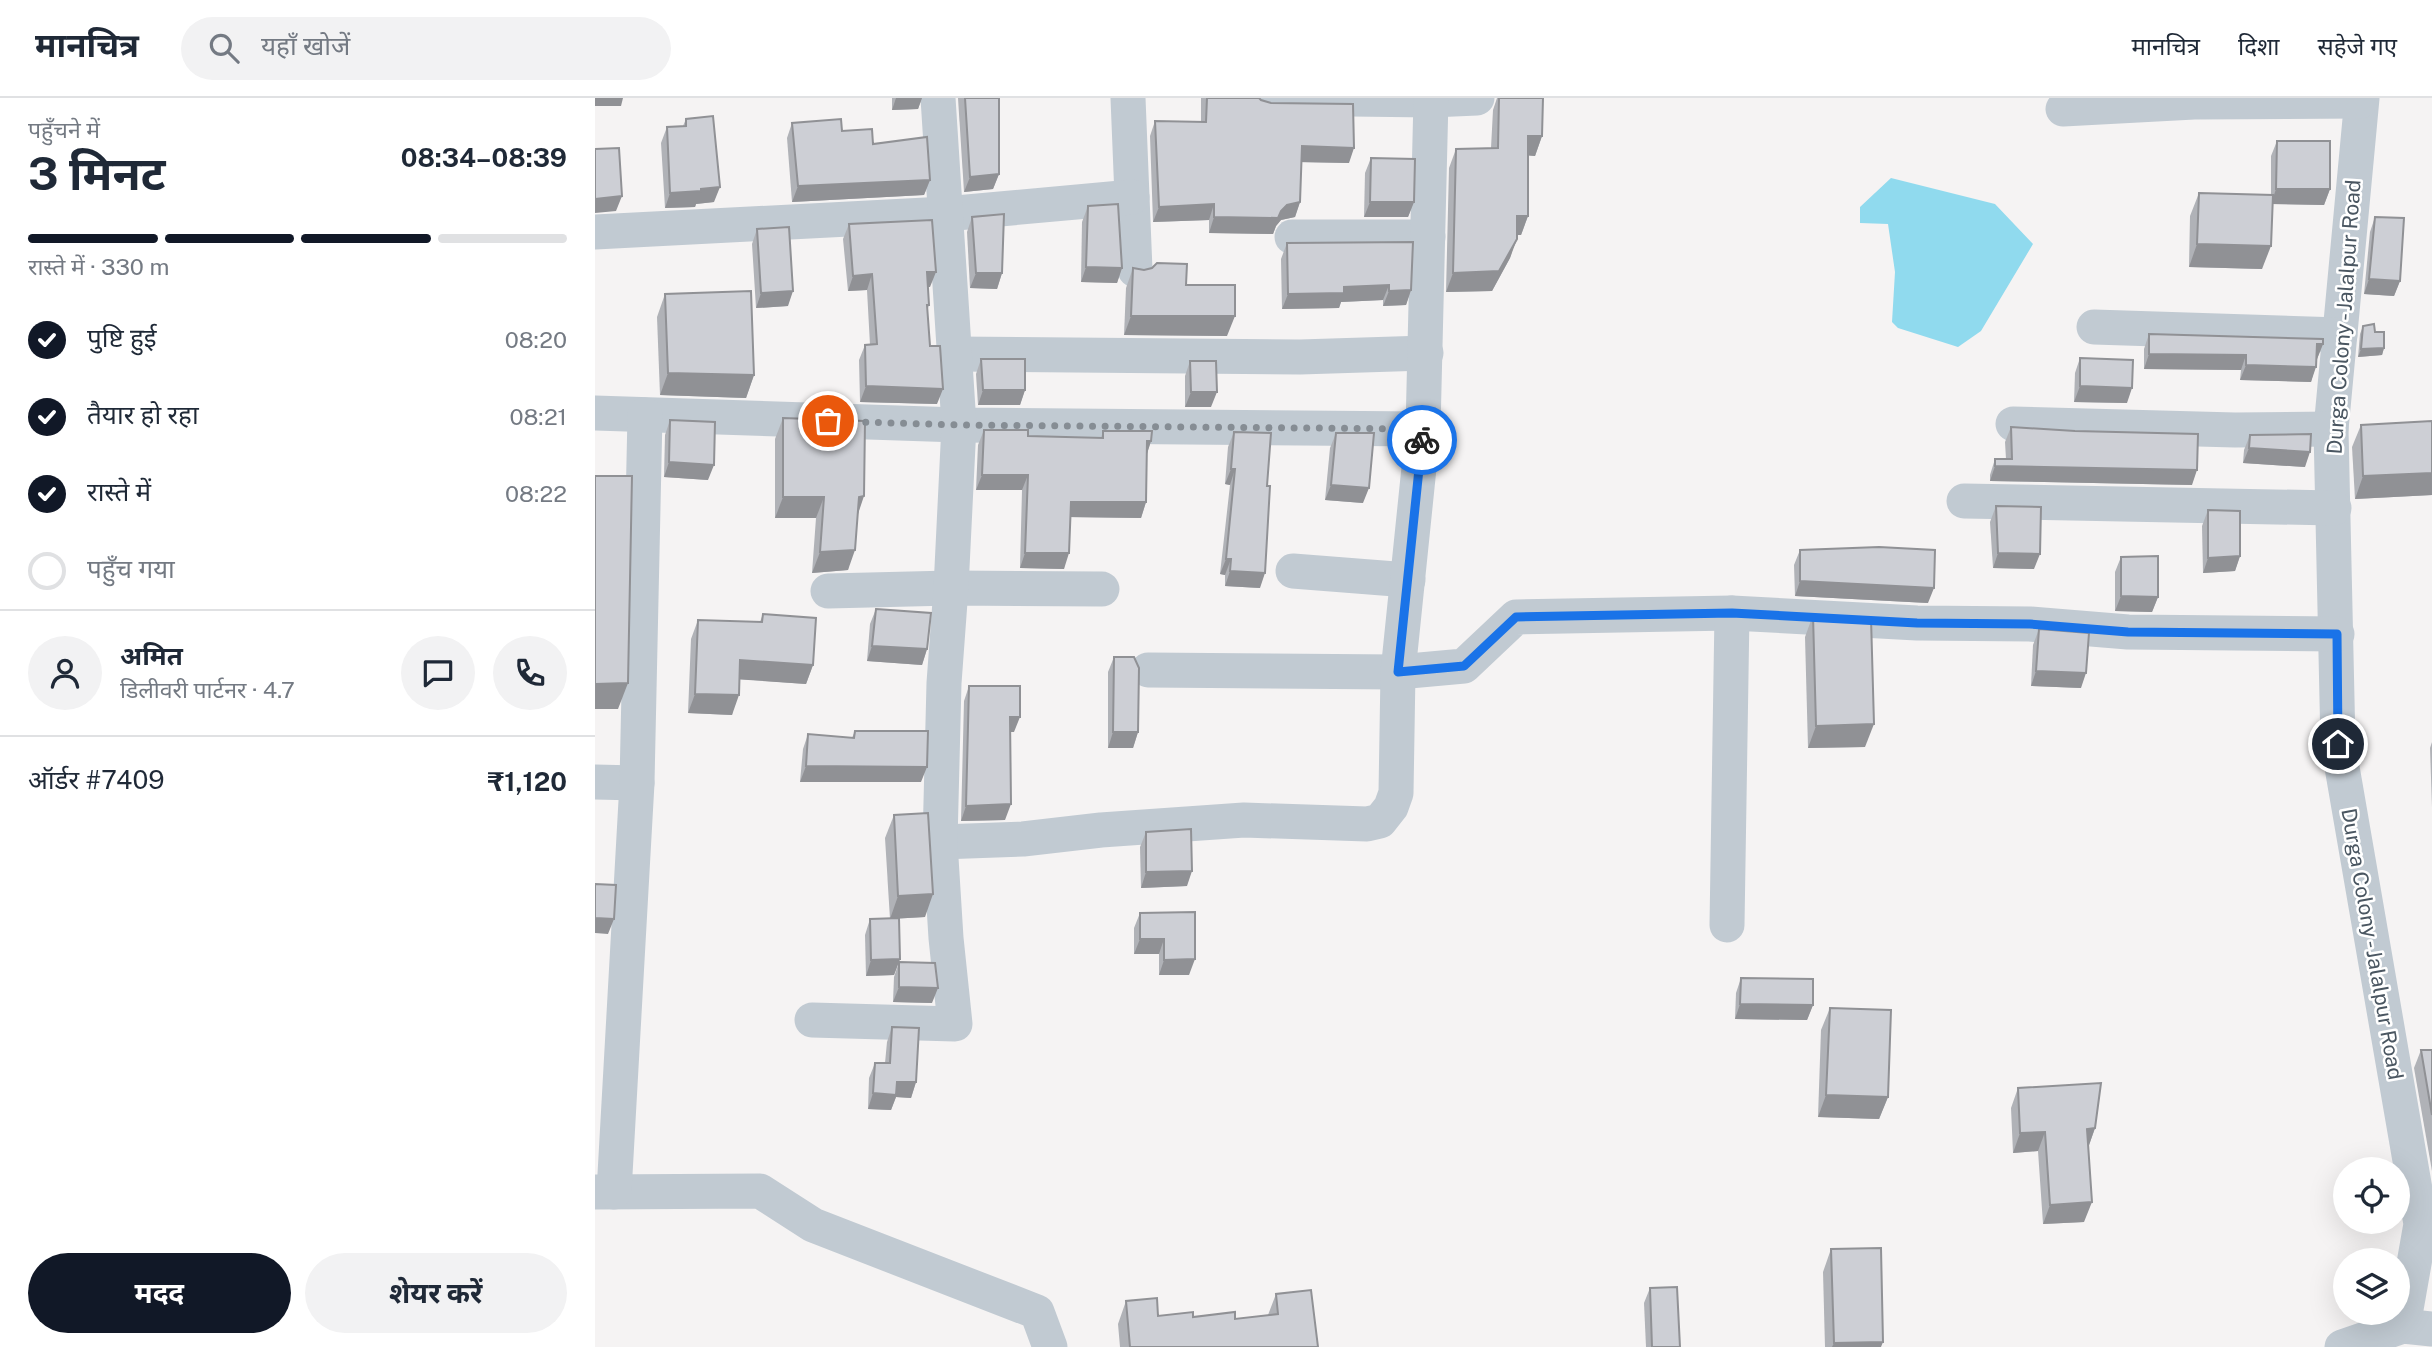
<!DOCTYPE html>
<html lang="hi">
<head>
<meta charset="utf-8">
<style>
  :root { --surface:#fff; --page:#f2f2f3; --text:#1f2937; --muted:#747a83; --line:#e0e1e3; --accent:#111827 }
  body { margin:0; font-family:"Public Sans","Noto Sans Devanagari",sans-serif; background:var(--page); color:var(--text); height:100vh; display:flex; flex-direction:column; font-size:26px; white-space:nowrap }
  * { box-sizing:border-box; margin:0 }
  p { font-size:23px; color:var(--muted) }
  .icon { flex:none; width:38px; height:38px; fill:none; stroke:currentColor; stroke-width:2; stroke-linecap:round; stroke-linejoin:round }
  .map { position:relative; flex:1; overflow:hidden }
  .details { display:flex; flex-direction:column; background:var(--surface); width:595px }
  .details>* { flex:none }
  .tools { position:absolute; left:1738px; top:1059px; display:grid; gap:14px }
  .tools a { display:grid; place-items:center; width:77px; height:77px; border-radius:50%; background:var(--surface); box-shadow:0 7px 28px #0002; font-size:35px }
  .pin { position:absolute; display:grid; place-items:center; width:60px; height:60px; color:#fff; margin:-30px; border:4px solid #fff; border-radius:50%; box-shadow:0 2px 7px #0007 }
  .courier { position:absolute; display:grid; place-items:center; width:70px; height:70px; margin:-35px; border:5px solid #1a73e8; border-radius:50%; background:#fff; color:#222; box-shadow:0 2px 9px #0007 }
  .head em { font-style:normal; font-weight:700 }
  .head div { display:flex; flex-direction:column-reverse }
  .head { display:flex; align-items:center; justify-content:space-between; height:119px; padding:0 28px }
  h1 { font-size:46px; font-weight:700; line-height:52px }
  .bar { display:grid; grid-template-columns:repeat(4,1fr); gap:10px 7px; align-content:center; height:84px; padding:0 28px }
  .bar i { height:9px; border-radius:5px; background:var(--line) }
  .bar .selected { background:var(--accent) }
  .bar p { grid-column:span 4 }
  .line { display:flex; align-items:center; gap:18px; padding:0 28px; border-top:2px solid var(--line) }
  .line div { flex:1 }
  .round { display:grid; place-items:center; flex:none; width:74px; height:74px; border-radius:37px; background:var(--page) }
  ol { padding:0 28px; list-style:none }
  li { display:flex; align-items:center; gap:21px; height:77px }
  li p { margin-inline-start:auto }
  li .icon { padding:7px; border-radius:50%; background:var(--accent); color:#fff; stroke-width:4 }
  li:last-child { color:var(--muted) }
  li i { width:38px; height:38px; border:4px solid var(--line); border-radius:50% }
  .button { display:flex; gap:14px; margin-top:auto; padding:14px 28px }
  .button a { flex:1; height:80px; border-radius:42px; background:var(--accent); color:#fff; font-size:28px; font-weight:700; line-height:80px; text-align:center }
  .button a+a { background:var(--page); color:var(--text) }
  header { display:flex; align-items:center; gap:42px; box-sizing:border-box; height:98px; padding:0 35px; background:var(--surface); border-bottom:2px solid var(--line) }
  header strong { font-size:33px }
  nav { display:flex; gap:38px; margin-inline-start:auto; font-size:24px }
  .search { width:490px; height:63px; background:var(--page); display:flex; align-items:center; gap:18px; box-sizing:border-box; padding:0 24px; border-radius:38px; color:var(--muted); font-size:26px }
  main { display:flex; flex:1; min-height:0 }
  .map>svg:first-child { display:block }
</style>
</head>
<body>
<header>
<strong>मानचित्र</strong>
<div class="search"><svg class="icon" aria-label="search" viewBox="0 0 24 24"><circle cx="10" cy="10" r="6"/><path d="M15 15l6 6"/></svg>यहाँ खोजें</div>
<nav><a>मानचित्र</a><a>दिशा</a><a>सहेजे गए</a></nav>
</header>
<main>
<section class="details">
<div class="head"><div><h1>3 मिनट</h1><p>पहुँचने में</p></div><em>08:34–08:39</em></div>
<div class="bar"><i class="selected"></i><i class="selected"></i><i class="selected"></i><i></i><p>रास्ते में · 330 m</p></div>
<ol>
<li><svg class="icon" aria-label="check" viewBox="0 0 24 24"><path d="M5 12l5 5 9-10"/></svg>पुष्टि हुई<p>08:20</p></li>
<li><svg class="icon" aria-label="check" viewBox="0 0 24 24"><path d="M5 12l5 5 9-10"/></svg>तैयार हो रहा<p>08:21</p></li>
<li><svg class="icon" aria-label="check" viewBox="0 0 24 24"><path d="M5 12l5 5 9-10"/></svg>रास्ते में<p>08:22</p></li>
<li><i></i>पहुँच गया</li>
</ol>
<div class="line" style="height:126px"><a class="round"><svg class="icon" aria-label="person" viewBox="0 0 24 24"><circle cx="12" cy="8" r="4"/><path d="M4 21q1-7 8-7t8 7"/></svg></a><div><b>अमित</b><p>डिलीवरी पार्टनर · 4.7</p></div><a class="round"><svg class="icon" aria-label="chat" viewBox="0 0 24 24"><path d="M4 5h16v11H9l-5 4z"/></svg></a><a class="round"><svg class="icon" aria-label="phone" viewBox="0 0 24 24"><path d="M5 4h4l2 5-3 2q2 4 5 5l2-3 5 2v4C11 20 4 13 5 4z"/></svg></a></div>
<div class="line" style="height:91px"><div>ऑर्डर #7409</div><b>₹1,120</b></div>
<div class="button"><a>मदद</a><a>शेयर करें</a></div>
</section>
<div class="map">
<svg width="1837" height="1249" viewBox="0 0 1837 1249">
  <rect width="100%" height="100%" fill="#f5f3f3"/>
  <path fill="#90daee" d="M1296,80L1400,106L1438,146L1386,233L1363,249L1303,230L1297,224L1300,174L1293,126L1265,125V109Z"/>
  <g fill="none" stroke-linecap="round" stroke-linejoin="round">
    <g stroke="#c1cad2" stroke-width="35">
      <path d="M533,0L540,172"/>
      <path d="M671,0L836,2L882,0"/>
      <path d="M1767,0L1736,331L1743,646L1826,1126L1808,1228"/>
      <path d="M1468,11L1599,4L1766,3"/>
      <path d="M0,134L350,116L537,99"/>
      <path d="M697,139H833"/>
      <path d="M1499,229L1745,237"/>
      <path d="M359,256L705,259L831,255"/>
      <path d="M0,315L364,327L828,331L836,0"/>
      <path d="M1418,326L1640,332L1736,331"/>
      <path d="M1369,403L1739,410"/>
      <path d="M698,473L813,482"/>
      <path d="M233,493L356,490L507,491"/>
      <path d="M553,572L803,574L869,568L921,519L1137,515L1322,525L1435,526L1533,534L1742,536"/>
      <path d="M0,684L42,685"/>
      <path d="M345,744L428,741L506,732L649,722L772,726L785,723L796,709L801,695L803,574L828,331"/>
      <path d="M1132,827L1137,515"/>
      <path d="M217,922L360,926L351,840L345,744L349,585L356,490L364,327L343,0"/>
      <path d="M0,1094L165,1093L218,1127L442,1214L455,1249"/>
      <path d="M19,1094L42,685L50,317"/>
      <path d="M1747,1249L1808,1228L1837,1231"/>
    </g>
  </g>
  <g fill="#b0b2b7">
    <path d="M297,0H327L323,11L297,12Z"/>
    <path d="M363,0H404V76L398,91L369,94Z"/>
    <path d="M606,0H664L754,65L706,64L705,104L700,119L686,122L681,128L678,136L614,135V122L558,124L555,38L560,23L606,24Z"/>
    <path d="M902,0H948L947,38L940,58L933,57V118L926,137H922L915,160L897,193L851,194L854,70L861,51L896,50L898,12Z"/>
    <path d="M91,21L119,104L101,106L100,109L70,110L66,45L72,29L88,28Z"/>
    <path d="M197,25L247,33L278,46L335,82L329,97L197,104L192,40Z"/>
    <path d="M1682,43L1735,91L1729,107L1677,106L1667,171L1594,169L1595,118L1604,95L1676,97V58Z"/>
    <path d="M776,60L819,104L813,119H769L770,75Z"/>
    <path d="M493,108L527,170L522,185L486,184L487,124Z"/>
    <path d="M377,119L407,175L402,191L375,190L372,134Z"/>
    <path d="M1780,119L1805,183L1799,198L1769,196L1775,134Z"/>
    <path d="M254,126L335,189H333L334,207L332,213L335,248L342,306L265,304L264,262L270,247H275L272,192L253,193L248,141Z"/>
    <path d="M162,131L193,208L161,210L157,146Z"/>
    <path d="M692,145L816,192L811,207L788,208V202L746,204L744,210L687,211L686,161Z"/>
    <path d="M538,170L591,187L632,238L529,237L531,190Z"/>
    <path d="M70,196L159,277L151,300L65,297L62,219Z"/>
    <path d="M1768,228L1780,234L1789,250L1787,257L1763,259L1765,236Z"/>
    <path d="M1554,236L1728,246L1722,261L1716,284L1645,282L1646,272L1549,271V251Z"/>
    <path d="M1485,260L1532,305L1479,304L1480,275Z"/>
    <path d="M386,261L430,292L425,307H383L381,276Z"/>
    <path d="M595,263L616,309H590V278Z"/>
    <path d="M188,320L262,418L253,472L217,475L221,420H180V341Z"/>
    <path d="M75,322L113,382L69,379L70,337Z"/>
    <path d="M1837,323V397L1760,401L1757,349L1766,327Z"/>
    <path d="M1416,329L1597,387L1395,383V377L1400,361H1411L1410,344Z"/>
    <path d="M389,332L433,338L506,340L508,333L556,343L552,355L551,404L546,420L475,419L469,471L425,470L427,392H381L383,347Z"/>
    <path d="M639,334L665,490L630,488V477L625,476L635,387L630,386L633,349Z"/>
    <path d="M741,335L768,405L730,402L735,350Z"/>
    <path d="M1655,337L1710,369L1648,365L1649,352Z"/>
    <path d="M1401,408L1439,471L1398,470L1395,424Z"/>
    <path d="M1613,412L1645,458L1640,473L1608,475L1607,428Z"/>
    <path d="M1205,452L1333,505L1200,498L1199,467Z"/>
    <path d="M1526,459L1563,499L1557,514L1520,513V474Z"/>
    <path d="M281,511L332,551L327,567L272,563L275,526Z"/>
    <path d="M168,516L218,567L211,586L144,581L137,617L93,615L96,541L103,522L165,524Z"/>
    <path d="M1218,517L1270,649L1213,650L1210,539Z"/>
    <path d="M1444,531L1486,590L1436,588L1438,547Z"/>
    <path d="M519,559L543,634L538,650H513V574Z"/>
    <path d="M374,588L419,634H415L410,722L366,723L369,603Z"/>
    <path d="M260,633L326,684H205L208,651L213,636L257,640Z"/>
    <path d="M1837,644V709L1835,650Z"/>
    <path d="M299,717L330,819L295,821L290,740Z"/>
    <path d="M551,734L592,788L546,790L545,749Z"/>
    <path d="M600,814L594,877H564V856H539V830L545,815Z"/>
    <path d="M275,821L305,861L299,877L271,878L270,837Z"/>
    <path d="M304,864L337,905L298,904L299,879Z"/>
    <path d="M1146,880L1218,907L1212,922L1140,921L1141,895Z"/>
    <path d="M1235,910L1293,999L1284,1021L1223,1019L1226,932Z"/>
    <path d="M297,929L321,984L316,1000L301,999L296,1012L273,1011L274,980L280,965H290L292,944Z"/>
    <path d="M1826,952H1837V1073L1819,970Z"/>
    <path d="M1423,990L1500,1030L1493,1050L1489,1124L1448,1126L1443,1053L1418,1055L1416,1010Z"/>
    <path d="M1236,1151L1286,1249H1230L1228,1174Z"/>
    <path d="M1055,1190L1085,1249H1051L1049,1205Z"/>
    <path d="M681,1196L723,1249H525L523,1226L531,1203L563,1218L640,1221L673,1217Z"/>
  </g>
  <g fill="#909195">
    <path d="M0,0H28L26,8H0Z"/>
    <path d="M301,0H327L323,11L297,12Z"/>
    <path d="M933,38H947L940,58L926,57Z"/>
    <path d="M707,48L759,50L754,65L701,64Z"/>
    <path d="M404,76L398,91L369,94L375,79Z"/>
    <path d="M335,82L329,97L197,104L203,88Z"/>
    <path d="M125,89L119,104L101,106L100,109L70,110L75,95Z"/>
    <path d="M1681,91H1735L1729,107L1676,106Z"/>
    <path d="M27,98L21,113L0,115V101Z"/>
    <path d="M705,104L700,119L686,122L681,128L678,136L614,135L619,119L686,113L692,107Z"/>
    <path d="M775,104H819L813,119H769Z"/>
    <path d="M619,106L614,122L558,124L564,109Z"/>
    <path d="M922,118H933L926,137H916Z"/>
    <path d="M922,141L915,160L897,193L851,194L858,175Z"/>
    <path d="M1602,146L1676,148L1667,171L1594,169Z"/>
    <path d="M491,169L527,170L522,185L486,184Z"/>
    <path d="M332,174H341L335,189H327Z"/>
    <path d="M381,175H407L402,191L375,190Z"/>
    <path d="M277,176L272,192L253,193L258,178Z"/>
    <path d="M1774,181L1805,183L1799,198L1769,196Z"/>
    <path d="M794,187L788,202L746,204L744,210L687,211L693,196L749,189Z"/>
    <path d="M816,192L811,207L788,208L794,193Z"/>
    <path d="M198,193L193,208L161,210L166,195Z"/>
    <path d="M536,218H640L632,238L529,237Z"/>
    <path d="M1722,246H1728L1722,261L1717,262Z"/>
    <path d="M1789,250L1787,257L1763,259L1766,251Z"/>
    <path d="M1554,256L1651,257L1646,272L1549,271Z"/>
    <path d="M1651,267L1721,269L1716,284L1645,282Z"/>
    <path d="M73,275L159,277L151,300L65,297Z"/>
    <path d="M271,288L348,291L342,306L265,304Z"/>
    <path d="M1485,288L1537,290L1532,305L1479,304Z"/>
    <path d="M388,292H430L425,307H383Z"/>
    <path d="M596,294H622L616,309H590Z"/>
    <path d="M552,343H556L551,359Z"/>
    <path d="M1654,350L1715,354L1710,369L1648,365Z"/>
    <path d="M74,364L119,367L113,382L69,379Z"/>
    <path d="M1400,368L1602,372L1597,387L1395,383Z"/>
    <path d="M636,371H640L635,387L630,386Z"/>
    <path d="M1837,375V397L1760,401L1768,378Z"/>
    <path d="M387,377H433L427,392H381Z"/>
    <path d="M736,387L774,390L768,405L730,402Z"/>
    <path d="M269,398L262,419L264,399Z"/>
    <path d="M188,399H229L221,420H180Z"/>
    <path d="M476,404H551L546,420L470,419Z"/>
    <path d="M260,452L253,472L217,475L225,454Z"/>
    <path d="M430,455H474L469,471L425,470Z"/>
    <path d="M1403,455L1445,456L1439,471L1398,470Z"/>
    <path d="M1645,458L1640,473L1608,475L1613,460Z"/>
    <path d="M631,461H636L630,477L625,476Z"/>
    <path d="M635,473L670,475L665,490L630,488Z"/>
    <path d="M1205,483L1339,490L1333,505L1200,498Z"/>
    <path d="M1526,498L1563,499L1557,514L1520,513Z"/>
    <path d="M277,548L332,551L327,567L272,563Z"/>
    <path d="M145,562L218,567L211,586L138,581Z"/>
    <path d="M1441,573L1491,575L1486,590L1436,588Z"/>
    <path d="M33,585L23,611H0V586Z"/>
    <path d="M100,596L144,597L137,617L93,615Z"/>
    <path d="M415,619H425L419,634H409Z"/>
    <path d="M1279,626L1270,649L1213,650L1221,628Z"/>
    <path d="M518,634H543L538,650H513Z"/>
    <path d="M211,668L332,669L326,684H205Z"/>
    <path d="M416,706L410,722L366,723L371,708Z"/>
    <path d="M597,773L592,788L546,790L551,774Z"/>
    <path d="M338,796L330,819L295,821L303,798Z"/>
    <path d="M0,820L19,821L13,836L0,835Z"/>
    <path d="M545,841H569L564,856H539Z"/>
    <path d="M305,861L299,877L271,878L276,862Z"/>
    <path d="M600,861L594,877H564L569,862Z"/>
    <path d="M304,889L343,890L337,905L298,904Z"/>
    <path d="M1145,906L1218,907L1212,922L1140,921Z"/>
    <path d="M302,984H321L316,1000L301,999L296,1012L273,1011L278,995Z"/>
    <path d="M1231,997L1293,999L1284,1021L1223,1019Z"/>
    <path d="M1500,1030L1493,1050L1492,1031Z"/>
    <path d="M1450,1034L1443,1053L1418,1055L1425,1035Z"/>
    <path d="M1497,1104L1489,1124L1448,1126L1455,1107Z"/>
    <path d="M1288,1244L1286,1249H1237L1239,1245Z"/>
  </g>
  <g fill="#cdcfd5" stroke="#909195" stroke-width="2">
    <path d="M370,0H404V76L375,79Z"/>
    <path d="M612,0H664L666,2L676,5L758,6L759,50L707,48L705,104L692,107L686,113L683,120L619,119V106L564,109L560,23L611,24Z"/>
    <path d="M904,0H948L947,38H933V118H922V141L904,173L858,175L861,51L903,50Z"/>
    <path d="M118,18L125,89L106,91V93L75,95L72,29L91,28V21Z"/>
    <path d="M246,21L247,33L277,31L278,46L332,39L335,82L203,88L197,25Z"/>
    <path d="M1682,43H1735V91H1681Z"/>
    <path d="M24,50L27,98L0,101V51Z"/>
    <path d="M776,60L820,61L819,104H775Z"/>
    <path d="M1604,95L1678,97L1676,148L1602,146Z"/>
    <path d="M523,106L527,170L491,169L493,108Z"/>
    <path d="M409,116L407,175H381L377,119Z"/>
    <path d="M1780,119L1809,120L1805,183L1774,181Z"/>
    <path d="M337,122L341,174H332L334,207H332L335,248H345L348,291L271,288L270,247L282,246L277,176L258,178L254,126Z"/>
    <path d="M194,129L198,193L166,195L162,131Z"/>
    <path d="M818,144L816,192L794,193V187L749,189V195L693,196L692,145Z"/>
    <path d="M562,165L592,166L591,187H640V218H536L538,170L549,172L557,170Z"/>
    <path d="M156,193L159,277L73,275L70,196Z"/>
    <path d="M1779,226L1780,234H1789V250L1766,251L1768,228Z"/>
    <path d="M1554,236L1728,241V246H1722L1721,269L1651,267V257L1554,256Z"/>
    <path d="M1485,260L1538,262L1537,290L1485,288Z"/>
    <path d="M386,261H430V292H388Z"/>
    <path d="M595,263H621L622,294H596Z"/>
    <path d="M188,320L270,323L269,398L264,399L260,452L225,454L229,399H188Z"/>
    <path d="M75,322L120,324L119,367L74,364Z"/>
    <path d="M1837,323V375L1768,378L1766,327Z"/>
    <path d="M1416,329L1480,333L1603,336L1602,372L1400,368V361H1417Z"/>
    <path d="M389,332H433V338L508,340V333H557L556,343H552L551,404H476L474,455H430L433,377H387Z"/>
    <path d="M639,334L676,335L672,388H675L670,475L635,473L636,461H631L640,371H636Z"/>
    <path d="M741,335H779L774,390L736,387Z"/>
    <path d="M1716,336L1715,354L1654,350L1655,337Z"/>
    <path d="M0,378H37L33,585L0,586Z"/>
    <path d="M1401,408L1446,409L1445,456L1403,455Z"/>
    <path d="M1613,412L1645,413V458L1613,460Z"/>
    <path d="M1284,449L1340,452L1339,490L1205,483V452Z"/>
    <path d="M1563,458V499L1526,498V459Z"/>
    <path d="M281,511L336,515L332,551L277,548Z"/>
    <path d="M168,516L221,520L218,567L145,562L144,597L100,596L103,522L167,524Z"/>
    <path d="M1218,517L1276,520L1279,626L1221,628Z"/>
    <path d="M1444,531L1494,535L1491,575L1441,573Z"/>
    <path d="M519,559H539L544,570L543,634H518Z"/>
    <path d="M374,588H425V619H415L416,706L371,708Z"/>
    <path d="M260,633H333L332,669L211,668L213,636L259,640Z"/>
    <path d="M333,715L338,796L303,798L299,717Z"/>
    <path d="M596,731L597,773L551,774V734Z"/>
    <path d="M0,786L21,787L19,821L0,820Z"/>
    <path d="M600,814V861L569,862V841H545V815Z"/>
    <path d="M304,820L305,861L276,862L275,821Z"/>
    <path d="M304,864L340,865L343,890L304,889Z"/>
    <path d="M1146,880L1218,881V907L1145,906Z"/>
    <path d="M1235,910L1296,912L1293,999L1231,997Z"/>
    <path d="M297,929L324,930L321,984H302L301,997L278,995L280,965H295Z"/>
    <path d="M1826,952H1837V1017Z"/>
    <path d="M1506,985L1500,1030L1492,1031L1497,1104L1455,1107L1450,1034L1425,1035L1423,990Z"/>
    <path d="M1286,1150L1288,1244L1239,1245L1236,1151Z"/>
    <path d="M1082,1189L1085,1249H1057L1055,1190Z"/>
    <path d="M716,1192L723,1249H535L531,1203L562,1200L563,1218L598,1214V1219L640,1214V1221L683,1216L681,1196Z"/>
  </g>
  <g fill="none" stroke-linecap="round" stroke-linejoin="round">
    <path stroke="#868d94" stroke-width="7" stroke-dasharray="0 12.6" d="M233,323L364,327L828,331L827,342"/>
    <path stroke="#1a73e8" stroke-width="9" d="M827,342L803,574L869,568L921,519L1137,515L1322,525L1435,526L1533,534L1742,536L1743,646"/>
  </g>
  <g text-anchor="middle" stroke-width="5" stroke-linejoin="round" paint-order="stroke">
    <g font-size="21" fill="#4a5661" stroke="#fff">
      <text transform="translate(1749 219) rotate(-86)" y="7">Durga Colony - Jalalpur Road</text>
      <text transform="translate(1777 846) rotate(80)" y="7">Durga Colony - Jalalpur Road</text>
    </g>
  </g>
</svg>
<div class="tools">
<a><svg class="icon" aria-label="locate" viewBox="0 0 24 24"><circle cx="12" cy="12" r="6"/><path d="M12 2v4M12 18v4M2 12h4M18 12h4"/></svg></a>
<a><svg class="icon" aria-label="layers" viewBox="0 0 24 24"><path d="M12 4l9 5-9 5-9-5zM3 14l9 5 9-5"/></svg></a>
</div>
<div class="pin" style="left:233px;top:323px;background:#ea580c"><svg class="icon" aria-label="bag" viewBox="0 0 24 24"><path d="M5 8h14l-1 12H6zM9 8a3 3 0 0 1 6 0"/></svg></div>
<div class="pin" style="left:1743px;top:646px;background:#1f2937"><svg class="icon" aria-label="home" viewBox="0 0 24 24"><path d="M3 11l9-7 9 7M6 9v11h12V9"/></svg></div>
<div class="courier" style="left:827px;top:342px"><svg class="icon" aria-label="bike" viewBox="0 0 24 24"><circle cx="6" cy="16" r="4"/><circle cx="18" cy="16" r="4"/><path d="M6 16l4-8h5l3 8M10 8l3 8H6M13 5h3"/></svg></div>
</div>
</main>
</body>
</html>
